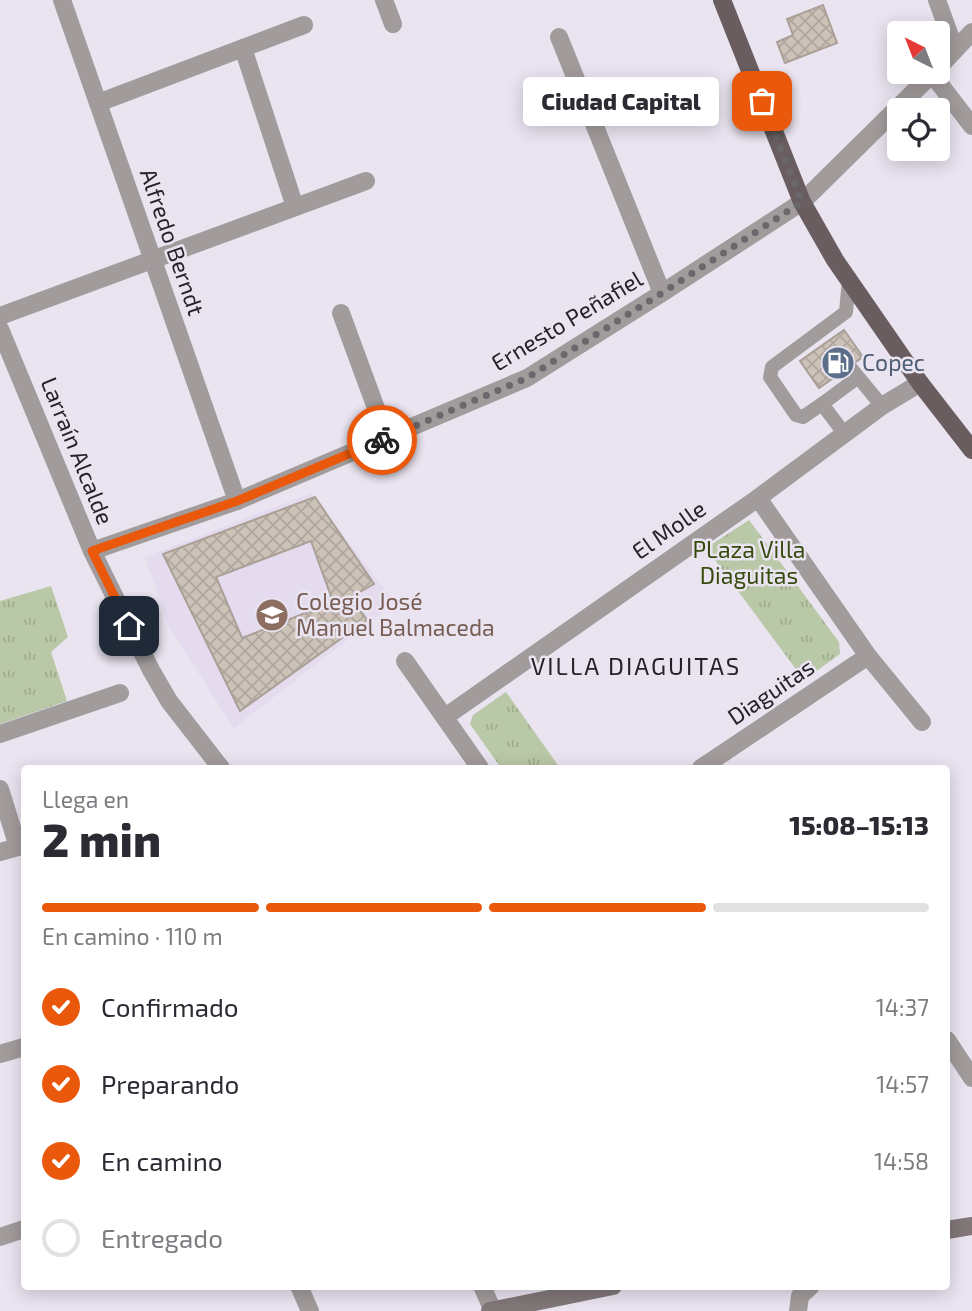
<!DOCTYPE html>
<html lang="es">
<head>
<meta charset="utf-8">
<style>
  :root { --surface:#fff; --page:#f7f7f7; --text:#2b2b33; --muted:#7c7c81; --line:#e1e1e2; --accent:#ea580c }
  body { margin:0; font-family:"Exo 2",sans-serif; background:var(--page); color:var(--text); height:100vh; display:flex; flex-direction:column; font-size:26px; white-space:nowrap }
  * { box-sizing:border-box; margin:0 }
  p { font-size:23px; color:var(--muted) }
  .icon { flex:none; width:38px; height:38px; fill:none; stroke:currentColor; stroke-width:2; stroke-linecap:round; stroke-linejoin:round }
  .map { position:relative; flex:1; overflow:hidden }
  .panel { position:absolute; left:21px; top:765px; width:929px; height:525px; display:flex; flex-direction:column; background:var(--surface); border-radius:7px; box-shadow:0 4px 18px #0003 }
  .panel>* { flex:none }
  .needle { width:46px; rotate:318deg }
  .buttons { position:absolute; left:887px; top:21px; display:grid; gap:14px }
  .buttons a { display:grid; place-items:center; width:63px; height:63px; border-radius:7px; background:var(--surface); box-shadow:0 4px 18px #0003; font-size:35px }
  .pin { position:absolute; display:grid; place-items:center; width:60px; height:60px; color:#fff; margin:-30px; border-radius:14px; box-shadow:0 4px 10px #0006 }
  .courier { position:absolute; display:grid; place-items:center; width:70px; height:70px; margin:-35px; border:5px solid #ea580c; border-radius:50%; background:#fff; color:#222; box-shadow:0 2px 9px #0007 }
  .bubble { position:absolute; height:49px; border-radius:7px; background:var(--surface); box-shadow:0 4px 18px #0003; font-size:23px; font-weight:800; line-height:49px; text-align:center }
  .headline em { font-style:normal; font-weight:800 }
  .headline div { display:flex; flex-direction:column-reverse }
  .headline { display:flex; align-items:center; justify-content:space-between; height:119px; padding:0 21px }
  h1 { font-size:46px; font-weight:800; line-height:52px }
  .bar { display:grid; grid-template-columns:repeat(4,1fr); gap:10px 7px; align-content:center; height:84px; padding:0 21px }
  .bar i { height:9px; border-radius:5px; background:var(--line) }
  .bar .on { background:var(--accent) }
  .bar p { grid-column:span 4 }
  ol { padding:0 21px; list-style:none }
  li { display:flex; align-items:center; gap:21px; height:77px }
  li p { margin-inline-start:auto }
  li .icon { padding:7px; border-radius:50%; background:var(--accent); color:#fff; stroke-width:4 }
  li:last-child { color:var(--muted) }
  li i { width:38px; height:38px; border:4px solid var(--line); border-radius:50% }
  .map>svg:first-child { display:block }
</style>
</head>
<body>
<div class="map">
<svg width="972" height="1311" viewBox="0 0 972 1311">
  <defs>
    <pattern id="park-tufts" width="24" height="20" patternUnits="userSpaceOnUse" patternTransform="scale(1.75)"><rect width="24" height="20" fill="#b9c8a6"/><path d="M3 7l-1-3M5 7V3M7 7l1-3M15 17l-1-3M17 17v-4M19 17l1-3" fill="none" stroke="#9fac8f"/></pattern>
    <pattern id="building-cross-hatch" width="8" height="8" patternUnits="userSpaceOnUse" patternTransform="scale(1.75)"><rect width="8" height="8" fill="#ccc2b8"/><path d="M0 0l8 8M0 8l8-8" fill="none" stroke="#afa69e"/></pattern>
  </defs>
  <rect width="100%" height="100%" fill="#e9e4f0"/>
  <path fill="#e4dbef" d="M311,493L395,603L234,728L169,628L145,557Z"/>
  <g fill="url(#park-tufts)">
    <path d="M749,520L839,642L840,654L804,680L706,548Z"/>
    <path d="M51,586L68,637L51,652L67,701L0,724V601Z"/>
    <path d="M506,692L560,768H501L470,724L473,715Z"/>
  </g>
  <g fill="url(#building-cross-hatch)" stroke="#aaa097" stroke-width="2" fill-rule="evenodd">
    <path d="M823,5L837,43L785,63L777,42L793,35L787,19Z"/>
    <path d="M844,330L863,357L819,388L800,361Z"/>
    <path d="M315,497L374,584L351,597L367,620L240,711L163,554ZM311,541L333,602L242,638L216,577Z"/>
  </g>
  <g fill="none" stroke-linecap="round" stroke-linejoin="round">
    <g stroke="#a29b9c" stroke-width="14">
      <path d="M849,366L882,406"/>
      <path d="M822,404L857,378"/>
      <path d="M844,433L822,404L803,417L796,415L770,377L772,367L846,312L849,280"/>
    </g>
    <g stroke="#a29b9c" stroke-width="18">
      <path d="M62,0L237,501"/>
      <path d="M384,0L393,24"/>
      <path d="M937,0L955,50"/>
      <path d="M559,37L662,293"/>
      <path d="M243,48L295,207"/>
      <path d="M938,68L972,32"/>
      <path d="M932,74L972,126"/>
      <path d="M98,103L304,25"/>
      <path d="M341,313L387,438"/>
      <path d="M0,316L366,181"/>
      <path d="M758,498L868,656L922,722"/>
      <path d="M92,551L237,501L527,378L662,293L802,202L934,72"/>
      <path d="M405,661L480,768"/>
      <path d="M445,717L758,498L882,406L920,383"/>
      <path d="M0,734L120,693"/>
      <path d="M701,768L868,656"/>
      <path d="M0,789L18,847L0,852"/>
      <path d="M947,1040L972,1078"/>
      <path d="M0,1054L24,1047"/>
      <path d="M0,1237L24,1229"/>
      <path d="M299,1286L310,1311"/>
      <path d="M798,1311L800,1296L811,1286"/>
    </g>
    <g stroke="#a29b9c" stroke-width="18">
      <path d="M0,329L92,551L151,670L169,701L221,768"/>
      <path d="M482,1286L493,1311"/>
    </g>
    <g stroke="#817778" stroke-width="18">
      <path d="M947,1230L972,1226"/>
      <path d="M490,1311L613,1286"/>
    </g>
    <path stroke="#695d5f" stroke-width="18" d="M722,0L802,202L835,260L920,383L972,450"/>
  </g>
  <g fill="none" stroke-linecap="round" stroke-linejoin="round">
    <path stroke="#6a676d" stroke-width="7" stroke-dasharray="0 12.6" d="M382,440L527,378L662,293L802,202L762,101"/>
    <path stroke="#ea580c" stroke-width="9" d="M129,626L92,551L237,501L382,440"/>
  </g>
  <defs>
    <symbol id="fuel-disc" viewBox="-11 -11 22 22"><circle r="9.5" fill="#5c6f8a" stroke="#e9e4f0"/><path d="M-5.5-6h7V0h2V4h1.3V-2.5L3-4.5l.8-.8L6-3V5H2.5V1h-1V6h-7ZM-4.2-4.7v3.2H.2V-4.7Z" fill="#fff"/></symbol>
    <symbol id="school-disc" viewBox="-11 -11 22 22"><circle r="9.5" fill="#8d6e63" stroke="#e9e4f0"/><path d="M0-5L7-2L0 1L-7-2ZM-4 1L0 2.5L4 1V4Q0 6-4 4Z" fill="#fff"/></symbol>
  </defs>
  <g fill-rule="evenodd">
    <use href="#fuel-disc" x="819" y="344" width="38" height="38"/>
    <use href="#school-disc" x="253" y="596" width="38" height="38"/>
  </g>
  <g text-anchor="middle" stroke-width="5" stroke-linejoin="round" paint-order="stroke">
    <g font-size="23" fill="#252327" stroke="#e9e4f0">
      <text transform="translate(172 242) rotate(71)" y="8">Alfredo Berndt</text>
      <text transform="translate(567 321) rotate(-31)" y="8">Ernesto Peñafiel</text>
      <text transform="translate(77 451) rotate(68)" y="8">Larraín Alcalde</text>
      <text transform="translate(669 530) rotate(-35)" y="8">El Molle</text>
      <text transform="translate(771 692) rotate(-34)" y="8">Diaguitas</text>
    </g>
    <g font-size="23" fill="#4e5e75" stroke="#e9e4f0" text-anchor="start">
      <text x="862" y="371">Copec</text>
    </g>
    <g font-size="23" fill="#364b0e" stroke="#e9e4f0">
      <text x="749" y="558">PLaza Villa<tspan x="749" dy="26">Diaguitas</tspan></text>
    </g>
    <g font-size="23" fill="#785e54" stroke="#e9e4f0" text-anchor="start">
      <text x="296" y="610">Colegio José<tspan x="296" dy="26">Manuel Balmaceda</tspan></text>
    </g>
    <g font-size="24" letter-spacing="2" fill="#252327" stroke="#e9e4f0">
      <text x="636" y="675">VILLA DIAGUITAS</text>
    </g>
  </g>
</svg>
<div class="buttons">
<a><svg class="needle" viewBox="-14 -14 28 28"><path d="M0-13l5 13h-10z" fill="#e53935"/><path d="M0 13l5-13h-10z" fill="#7c7c81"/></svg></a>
<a><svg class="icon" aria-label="locate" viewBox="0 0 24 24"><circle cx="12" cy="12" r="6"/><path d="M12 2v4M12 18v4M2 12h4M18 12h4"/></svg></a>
</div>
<div class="pin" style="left:762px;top:101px;background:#ea580c"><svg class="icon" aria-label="bag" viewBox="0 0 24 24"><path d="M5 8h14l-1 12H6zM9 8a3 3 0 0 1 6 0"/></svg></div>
<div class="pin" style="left:129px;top:626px;background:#1f2937"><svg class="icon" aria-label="home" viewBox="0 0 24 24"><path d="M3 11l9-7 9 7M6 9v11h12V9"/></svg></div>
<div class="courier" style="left:382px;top:440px"><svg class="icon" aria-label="bike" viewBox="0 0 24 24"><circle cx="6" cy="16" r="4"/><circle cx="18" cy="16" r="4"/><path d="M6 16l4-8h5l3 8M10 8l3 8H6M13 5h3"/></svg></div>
<div class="bubble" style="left:523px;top:77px;width:196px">Ciudad Capital</div>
<section class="panel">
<div class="headline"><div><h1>2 min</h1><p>Llega en</p></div><em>15:08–15:13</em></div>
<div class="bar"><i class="on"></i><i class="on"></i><i class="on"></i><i></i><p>En camino · 110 m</p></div>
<ol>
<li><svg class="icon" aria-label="check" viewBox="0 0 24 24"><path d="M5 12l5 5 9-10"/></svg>Confirmado<p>14:37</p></li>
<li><svg class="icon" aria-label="check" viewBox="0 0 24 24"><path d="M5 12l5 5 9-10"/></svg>Preparando<p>14:57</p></li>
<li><svg class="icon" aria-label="check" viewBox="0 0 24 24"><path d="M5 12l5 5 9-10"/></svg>En camino<p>14:58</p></li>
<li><i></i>Entregado</li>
</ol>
</section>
</div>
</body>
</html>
